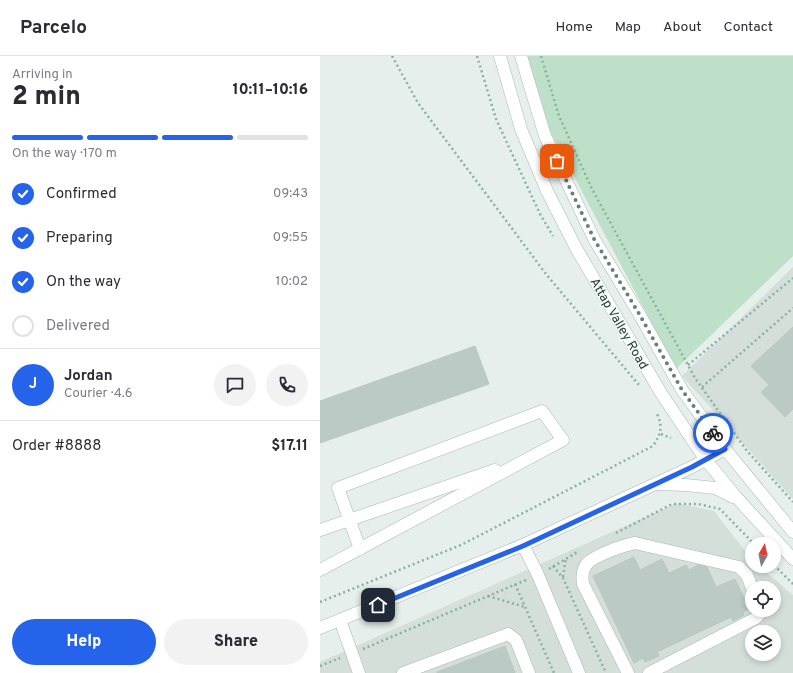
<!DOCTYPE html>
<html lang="en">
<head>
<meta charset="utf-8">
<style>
  :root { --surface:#fff; --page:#f2f2f3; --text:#2b2b33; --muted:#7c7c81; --line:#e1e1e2; --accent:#2563eb }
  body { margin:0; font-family:Overpass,sans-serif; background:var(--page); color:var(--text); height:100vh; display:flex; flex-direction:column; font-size:15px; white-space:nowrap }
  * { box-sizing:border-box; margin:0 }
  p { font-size:13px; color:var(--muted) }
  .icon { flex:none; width:22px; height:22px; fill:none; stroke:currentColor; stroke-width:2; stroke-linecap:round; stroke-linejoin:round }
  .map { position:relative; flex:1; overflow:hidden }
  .panel { display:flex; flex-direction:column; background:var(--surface); width:320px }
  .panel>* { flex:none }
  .needle { width:26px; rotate:9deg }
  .buttons { position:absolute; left:425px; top:481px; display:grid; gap:8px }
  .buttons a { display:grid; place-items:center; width:36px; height:36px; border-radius:50%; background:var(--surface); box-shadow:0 2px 6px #0003; font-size:20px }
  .pin { position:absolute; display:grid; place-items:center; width:34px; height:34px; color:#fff; margin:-17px; border-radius:8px; box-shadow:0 2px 6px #0006 }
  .courier { position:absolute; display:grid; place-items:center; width:40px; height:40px; margin:-20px; border:3px solid #2563eb; border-radius:50%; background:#fff; color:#222; box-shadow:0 1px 5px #0007 }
  .head em { font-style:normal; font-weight:800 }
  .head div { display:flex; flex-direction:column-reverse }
  .head { display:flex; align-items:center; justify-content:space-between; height:68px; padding:0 12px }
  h1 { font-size:26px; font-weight:800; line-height:30px }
  .bar { display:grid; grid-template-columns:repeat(4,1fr); gap:6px 4px; align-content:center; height:48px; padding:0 12px }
  .bar i { height:5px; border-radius:3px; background:var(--line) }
  .bar .selected { background:var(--accent) }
  .bar p { grid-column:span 4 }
  .line { display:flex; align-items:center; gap:10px; padding:0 12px; border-top:1px solid var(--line) }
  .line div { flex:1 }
  .round { display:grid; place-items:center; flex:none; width:42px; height:42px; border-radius:21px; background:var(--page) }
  ol { padding:0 12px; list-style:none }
  li { display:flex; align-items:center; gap:12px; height:44px }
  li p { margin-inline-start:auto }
  li .icon { padding:4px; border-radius:50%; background:var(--accent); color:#fff; stroke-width:4 }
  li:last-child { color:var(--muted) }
  li i { width:22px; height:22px; border:2px solid var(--line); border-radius:50% }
  .primary-button { display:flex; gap:8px; margin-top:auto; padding:8px 12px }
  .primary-button a { flex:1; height:46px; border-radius:24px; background:var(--accent); color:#fff; font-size:16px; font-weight:800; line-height:46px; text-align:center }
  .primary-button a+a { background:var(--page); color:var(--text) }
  header { display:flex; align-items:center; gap:24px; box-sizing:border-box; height:56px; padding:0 20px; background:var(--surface); border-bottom:1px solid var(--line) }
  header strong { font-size:19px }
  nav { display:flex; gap:22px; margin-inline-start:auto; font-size:14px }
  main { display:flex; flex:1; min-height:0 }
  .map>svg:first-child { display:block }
</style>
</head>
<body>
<header>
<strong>Parcelo</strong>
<nav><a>Home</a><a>Map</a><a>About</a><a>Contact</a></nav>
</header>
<main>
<section class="panel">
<div class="head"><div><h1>2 min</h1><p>Arriving in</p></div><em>10:11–10:16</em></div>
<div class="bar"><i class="selected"></i><i class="selected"></i><i class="selected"></i><i></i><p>On the way · 170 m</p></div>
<ol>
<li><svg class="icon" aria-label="check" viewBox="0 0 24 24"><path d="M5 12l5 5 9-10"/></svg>Confirmed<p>09:43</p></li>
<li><svg class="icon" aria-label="check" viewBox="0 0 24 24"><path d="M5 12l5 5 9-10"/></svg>Preparing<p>09:55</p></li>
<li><svg class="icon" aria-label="check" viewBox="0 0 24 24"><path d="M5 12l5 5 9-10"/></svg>On the way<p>10:02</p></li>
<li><i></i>Delivered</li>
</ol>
<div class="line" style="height:72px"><b class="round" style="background:var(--accent);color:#fff">J</b><div><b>Jordan</b><p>Courier · 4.6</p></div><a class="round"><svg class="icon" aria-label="chat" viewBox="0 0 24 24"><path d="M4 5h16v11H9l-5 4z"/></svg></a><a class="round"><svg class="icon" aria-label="phone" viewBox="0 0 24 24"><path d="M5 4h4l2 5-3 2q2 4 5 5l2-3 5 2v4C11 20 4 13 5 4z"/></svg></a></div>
<div class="line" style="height:52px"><div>Order #8888</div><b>$17.11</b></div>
<div class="primary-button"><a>Help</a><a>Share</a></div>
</section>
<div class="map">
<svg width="473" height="617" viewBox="0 0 473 617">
  <rect width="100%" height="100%" fill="#e6efeb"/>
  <g fill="#d4dfda" fill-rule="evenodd">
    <path d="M473,211V443L362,320Z"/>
    <path d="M357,447L394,455L432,504V510H439L473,539V617H0V606ZM432,532H454V554H432ZM432,576H454V598H432Z"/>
  </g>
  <path fill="#bfe0c8" d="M206,0H473V200L356,313L223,62Z"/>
  <g fill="#bbcac4" stroke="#b8c9c2">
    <path d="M473,271V353L465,361L441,336L449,329L431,310Z"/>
    <path d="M155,290L169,328L0,387V345Z"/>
    <path d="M314,501L320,514L342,503L349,517L366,509L369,514L378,509L387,511L396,531L415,523L429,553L423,556L424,559L413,565L411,561L337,596L339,600L325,606L323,602L314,607L273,520Z"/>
    <path d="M185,590L195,617H117V616Z"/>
  </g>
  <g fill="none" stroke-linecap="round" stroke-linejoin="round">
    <defs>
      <g id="minor">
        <path d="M180,0L201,73L227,135L256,192L341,337L385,403L417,442L473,503"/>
        <path d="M201,0L225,80L274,183L318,256L362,334L405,393L473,476"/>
        <path d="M338,428L366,429L395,432L413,441"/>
        <path d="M0,474L175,414"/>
        <path d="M203,489L218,519L259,617"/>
        <path d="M0,514L243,384L222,355L18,432L40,493"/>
        <path d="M20,564L39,617"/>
        <path d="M0,572L203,489L372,411L405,393"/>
        <path d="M83,617L188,578L196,584L209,617"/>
        <path d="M308,617L263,528C262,522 262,515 266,509C272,500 304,489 315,487L419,511L427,519L432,532"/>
        <path d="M329,617L436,562L441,556V554"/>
      </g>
    </defs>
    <use href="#minor" stroke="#a8b8b2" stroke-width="13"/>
    <g stroke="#86b3a5" stroke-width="2.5" stroke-dasharray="2 3" stroke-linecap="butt">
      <path d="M72,0L98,47L226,218L318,328L321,329"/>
      <path d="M157,0L176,63L220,158L233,180"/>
      <path d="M221,0L239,60L272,133L375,322L427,395L473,446"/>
      <path d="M368,309L473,222"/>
      <path d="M382,331L473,252"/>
      <path d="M341,378L351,382"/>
      <path d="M296,477L352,448H378L400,453L434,488"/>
      <path d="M454,509L473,528"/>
      <path d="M233,510L243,522L286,617"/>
      <path d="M229,513L259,495"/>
      <path d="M243,521L246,502"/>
      <path d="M195,528L234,617"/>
      <path d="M168,540L205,551"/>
      <path d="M0,546L141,489L333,390C341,378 343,371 337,358"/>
      <path d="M43,593L206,524"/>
      <path d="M0,610L20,602"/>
    </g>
    <use href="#minor" stroke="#fff" stroke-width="12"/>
  </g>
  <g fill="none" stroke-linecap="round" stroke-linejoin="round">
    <path stroke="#687f78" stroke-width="4" stroke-dasharray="0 7.2" d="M237,105L274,183L318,256L362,334L393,377"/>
    <path stroke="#2563eb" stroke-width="5" d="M58,549L203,490L372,411L405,393L393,377"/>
  </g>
  <g text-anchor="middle" stroke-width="3" stroke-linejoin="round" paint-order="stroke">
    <g font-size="13" fill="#24423a" stroke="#f7fbf9">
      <text transform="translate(300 267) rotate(60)" y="5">Attap Valley Road</text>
    </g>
  </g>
</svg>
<div class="buttons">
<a><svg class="needle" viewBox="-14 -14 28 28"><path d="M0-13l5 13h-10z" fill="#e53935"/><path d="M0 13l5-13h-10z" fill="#7c7c81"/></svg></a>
<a><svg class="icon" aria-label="locate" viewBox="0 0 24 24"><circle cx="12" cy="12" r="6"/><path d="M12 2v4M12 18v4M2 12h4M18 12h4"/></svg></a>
<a><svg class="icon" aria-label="layers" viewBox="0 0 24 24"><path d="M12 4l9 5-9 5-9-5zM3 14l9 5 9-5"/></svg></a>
</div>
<div class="pin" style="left:237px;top:105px;background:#ea580c"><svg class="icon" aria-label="bag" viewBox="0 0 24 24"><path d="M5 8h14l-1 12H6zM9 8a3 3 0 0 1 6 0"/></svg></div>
<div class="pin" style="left:58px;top:549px;background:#1f2937"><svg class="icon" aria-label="home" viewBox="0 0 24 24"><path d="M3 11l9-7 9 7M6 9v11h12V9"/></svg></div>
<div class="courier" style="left:393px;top:377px"><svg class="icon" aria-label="bike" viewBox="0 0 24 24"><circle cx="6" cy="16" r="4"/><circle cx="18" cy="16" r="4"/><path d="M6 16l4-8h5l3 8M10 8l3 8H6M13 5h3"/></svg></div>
</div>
</main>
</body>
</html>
